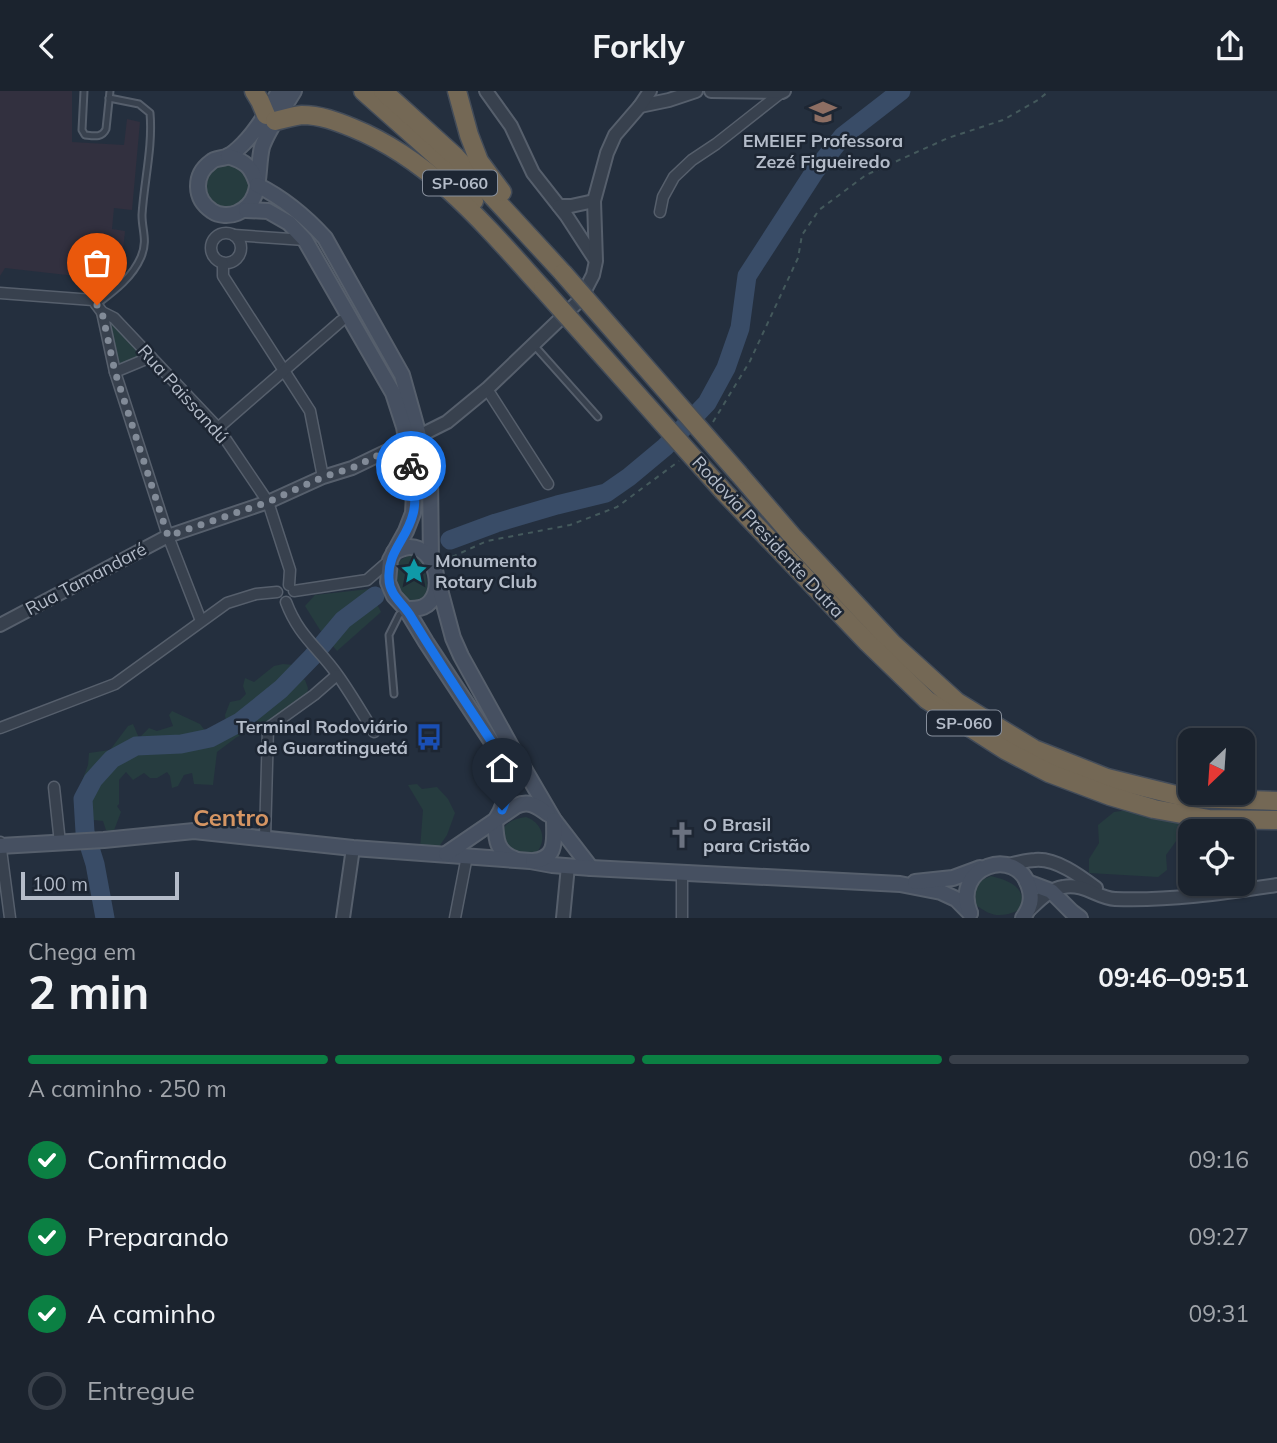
<!DOCTYPE html>
<html lang="pt">
<head>
<meta charset="utf-8">
<style>
  :root { --surface:#1b232e; --page:#242b36; --text:#f1f3f6; --muted:#a0a4aa; --line:#39404a; --accent:#0b8043 }
  body { margin:0; font-family:Mulish,sans-serif; background:var(--page); color:var(--text); height:100vh; display:flex; flex-direction:column; font-size:26px; white-space:nowrap }
  * { box-sizing:border-box; margin:0 }
  p { font-size:23px; color:var(--muted) }
  .icon { flex:none; width:38px; height:38px; fill:none; stroke:currentColor; stroke-width:2; stroke-linecap:round; stroke-linejoin:round }
  .map { position:relative; height:827px; overflow:hidden }
  .panel { display:flex; flex-direction:column; background:var(--surface); flex:1 }
  .panel>* { flex:none }
  .needle { width:46px; rotate:205deg }
  .fabs { position:absolute; left:1178px; top:637px; display:grid; gap:14px }
  .fabs a { display:grid; place-items:center; width:77px; height:77px; border-radius:14px; background:var(--surface); box-shadow:0 2px 5px #0004,0 0 0 2px var(--line); font-size:35px }
  .scale { position:absolute; left:21px; bottom:18px; width:158px; box-sizing:border-box; padding-left:7px; border:4px solid #b4bcc9; border-top:0; font-size:19px; line-height:24px; white-space:nowrap; color:#b4bcc9; -webkit-text-stroke:5px #1d2633; paint-order:stroke }
  .pin { position:absolute; display:grid; place-items:center; width:60px; height:60px; color:#fff; margin:-72px -30px; border-radius:50% 50% 50% 0; rotate:-45deg; box-shadow:0 0 7px #0007 }
  .pin .icon { rotate:45deg }
  .courier { position:absolute; display:grid; place-items:center; width:70px; height:70px; margin:-35px; border:5px solid #1a73e8; border-radius:50%; background:#fff; color:#222; box-shadow:0 2px 9px #0007 }
  .summary em { font-style:normal; font-weight:700 }
  .summary div { display:flex; flex-direction:column-reverse }
  .summary { display:flex; align-items:center; justify-content:space-between; height:119px; padding:0 28px }
  h1 { font-size:46px; font-weight:700; line-height:52px }
  .bar { display:grid; grid-template-columns:repeat(4,1fr); gap:10px 7px; align-content:center; height:84px; padding:0 28px }
  .bar i { height:9px; border-radius:5px; background:var(--line) }
  .bar .selected { background:var(--accent) }
  .bar p { grid-column:span 4 }
  ol { padding:0 28px; list-style:none }
  li { display:flex; align-items:center; gap:21px; height:77px }
  li p { margin-inline-start:auto }
  li .icon { padding:7px; border-radius:50%; background:var(--accent); color:#fff; stroke-width:4 }
  li:last-child { color:var(--muted) }
  li i { width:38px; height:38px; border:4px solid var(--line); border-radius:50% }
  header { display:flex; justify-content:space-between; align-items:center; height:91px; padding:0 28px; background:var(--surface); font-size:32px; font-weight:700 }
  .map>svg:first-child { display:block }
</style>
</head>
<body>
<header><svg class="icon" aria-label="back" viewBox="0 0 24 24"><path d="M15 5l-7 7 7 7"/></svg>Forkly<svg class="icon" aria-label="share" viewBox="0 0 24 24"><path d="M12 15V3M7 8l5-5 5 5M5 13v7h14v-7"/></svg></header>
<div class="map">
<svg width="1277" height="827" viewBox="0 0 1277 827">
  <rect width="100%" height="100%" fill="#242f3e"/>
  <path fill="#32303f" d="M0,0H72V51L124,54L127,28L140,31L132,119L114,117L112,138L125,140L120,190L5,177L0,185Z"/>
  <g fill="#263c3f">
    <path d="M221,71L237,73L252,91L249,107L229,120L207,111L203,87Z"/>
    <path d="M105,229L117,233L146,266L121,277Z"/>
    <path d="M408,465H416C419,468 421,471 423,475C427,484 433,514 413,510C400,507 392,483 399,471C401,468 404,467 408,465Z"/>
    <path d="M369,498L381,521L337,560L320,539L305,515L315,504Z"/>
    <path d="M283,573L295,574L297,586L305,589L308,597L307,605L267,633L237,646L217,661L213,694L194,693L192,682L184,684L178,695L172,697L170,685L167,681L157,687H150L144,682L133,689L126,681L119,689V713L117,715L121,721L113,742L106,739L103,730L94,729L78,742L80,725L76,714L78,701L88,674L89,662L110,659L128,635L133,633L139,647L149,637L157,640L173,635L169,624L172,620L200,633L206,641L226,631L225,624L230,611L240,609L246,603L243,595L245,587L254,591L274,575Z"/>
    <path d="M417,693L422,698L437,696L448,708L455,722L447,744L438,757L420,758L423,719L408,694Z"/>
    <path d="M1128,719L1238,737V740H1190V746H1179L1166,764L1167,779L1158,786L1089,782V768L1099,752L1098,734L1114,721Z"/>
    <path d="M526,726C543,732 548,750 535,763H510C508,758 503,752 502,747C500,733 515,727 526,726Z"/>
    <path d="M991,785C1003,788 1021,793 1022,808C1022,812 1020,816 1019,819C1001,827 991,826 975,813L973,800L980,790Z"/>
  </g>
  <g fill="none" stroke-linecap="round" stroke-linejoin="round">
    <g stroke="#394c67" stroke-width="19">
      <path d="M450,449L496,432L557,414L606,402L629,386L665,356L707,312L726,277L740,237L747,185L815,80L843,45L901,0"/>
      <path d="M105,827L95,773L85,741L83,708L93,689L112,668L136,655L181,653L210,647L240,631L281,598L312,566L343,529L375,505"/>
    </g>
    <defs>
      <g id="service">
        <path d="M84,0L82,39L85,44C94,45 102,47 106,38L110,0"/>
        <path d="M97,213C114,200 132,187 141,166C148,149 142,140 142,124C144,90 153,56 150,22L139,13L109,7"/>
        <path d="M533,253L598,326"/>
        <path d="M394,603L389,544L399,524L406,518"/>
      </g>
      <g id="minor">
        <path d="M660,121L663,106L674,86L692,69L716,53L782,1"/>
        <circle cx="226" cy="157" r="15"/>
        <path d="M234,144L305,149"/>
        <path d="M223,172V185L310,320L323,386"/>
        <path d="M0,202L93,209L102,221L114,227L218,337L268,411L290,479L289,494"/>
        <path d="M102,221L115,281L168,445L201,530"/>
        <path d="M115,281L151,266"/>
        <path d="M487,298L548,393"/>
        <path d="M218,337L341,230"/>
        <path d="M294,500L367,489L390,469"/>
        <path d="M286,511C299,546 319,557 339,586C351,603 362,622 374,641"/>
        <path d="M0,637L115,593L227,512L256,503L277,501"/>
        <path d="M54,696L60,752"/>
        <path d="M265,747L268,637L314,604L337,584"/>
        <path d="M0,751L10,827"/>
        <path d="M682,781V827"/>
        <path d="M455,827L467,765"/>
      </g>
      <g id="tertiary">
        <path d="M486,0L511,35L533,82L566,124L594,167"/>
        <path d="M711,0L782,1L784,0"/>
        <path d="M640,15L669,9L696,0"/>
        <path d="M559,115H571L594,110"/>
        <path d="M419,345L447,331L487,298L580,209L593,184L596,170L594,110L607,62L615,44L640,15L650,0"/>
        <path d="M0,534L168,445L268,411L323,386L352,377L406,351"/>
        <path d="M1007,774C1016,773 1026,769 1035,769C1056,767 1080,785 1096,797"/>
        <path d="M1028,820C1038,811 1049,798 1063,796C1085,792 1097,807 1115,808C1170,810 1223,802 1277,794"/>
        <path d="M343,827L353,757"/>
        <path d="M563,827L568,775"/>
      </g>
      <g id="secondary">
        <path d="M279,0C269,19 258,38 243,53C238,58 232,64 226,66C220,68 215,67 211,71C193,84 194,108 212,120C219,125 230,125 237,122C264,111 256,80 262,56C268,38 284,17 294,0"/>
        <path d="M228,65C246,71 251,75 257,93"/>
        <path d="M257,94C283,107 306,126 325,147L402,284L430,384L431,470"/>
        <path d="M246,119L268,120L289,132L305,149L393,302L404,336L412,381L414,403L413,422L406,440L390,469L388,491L394,505L406,518L426,551L501,665C511,688 509,709 495,730"/>
        <path d="M394,461C399,459 404,456 410,456C436,456 448,505 423,516C418,518 411,518 406,518"/>
        <path d="M438,491L453,547L461,565L513,659L554,729L591,777"/>
        <path d="M495,730C496,748 496,761 515,768"/>
        <path d="M0,755L104,749L194,740L353,757L530,770L552,774L591,777L900,793L941,801L956,808L970,822"/>
        <path d="M446,763L516,715C529,709 537,715 548,723"/>
        <path d="M533,770C558,768 554,748 554,729"/>
        <path d="M915,791L953,787L980,777"/>
        <path d="M1027,791L1051,800L1072,821L1080,827"/>
        <path d="M970,822C951,775 1017,754 1029,796C1033,808 1030,817 1023,827"/>
      </g>
      <g id="motorway">
        <path d="M254,0L260,10L266,24"/>
        <path d="M363,0L444,72L474,110"/>
        <path d="M383,0L456,66L563,182"/>
        <path d="M457,0L469,44L479,70L502,101"/>
        <path d="M275,30C284,28 293,25 302,24C320,24 336,30 353,37C432,69 487,136 543,198"/>
        <path d="M739,383L794,447L892,552L957,611L1034,658L1107,687L1188,707L1277,710"/>
        <path d="M724,401L867,551L927,609L1005,659L1049,682L1110,705L1154,718L1209,728L1277,729"/>
      </g>
    </defs>
    <use href="#service" stroke="#565f6c" stroke-width="9"/>
    <use href="#minor" stroke="#565f6c" stroke-width="13"/>
    <use href="#tertiary" stroke="#565f6c" stroke-width="16"/>
    <use href="#secondary" stroke="#565f6c" stroke-width="18"/>
    <use href="#motorway" stroke="#434c59" stroke-width="21"/>
    <g stroke="#44595c" stroke-width="2" stroke-dasharray="5 5" stroke-linecap="butt">
      <path d="M713,331L750,270L798,167L802,144L819,119L866,84L948,47L1003,29L1038,9L1049,0"/>
      <path d="M443,470L487,450L570,434L617,416L679,370"/>
    </g>
    <use href="#service" stroke="#38414e" stroke-width="5"/>
    <use href="#minor" stroke="#38414e" stroke-width="10"/>
    <use href="#tertiary" stroke="#38414e" stroke-width="12"/>
    <use href="#secondary" stroke="#465061" stroke-width="14"/>
    <use href="#motorway" stroke="#746855" stroke-width="18"/>
    <defs>
      <g id="motorway-bridge">
        <path d="M563,182L739,383"/>
        <path d="M543,198L724,401"/>
      </g>
    </defs>
    <use href="#motorway-bridge" stroke="#434c59" stroke-width="21" stroke-linecap="butt"/>
    <use href="#motorway-bridge" stroke="#746855" stroke-width="18"/>
  </g>
  <g fill="none" stroke-linecap="round" stroke-linejoin="round">
    <path stroke="#828b98" stroke-width="7" stroke-dasharray="0 12.6" d="M97,214L102,221L115,281L168,445L268,411L323,386L352,377L406,351L411,375"/>
    <path stroke="#1a73e8" stroke-width="9" d="M411,375C414,390 417,409 413,423C407,448 387,461 389,488C389,503 402,512 410,524C439,572 470,618 501,665C508,682 510,703 502,719"/>
  </g>
  <defs>
    <symbol id="school-bare" viewBox="-9 -9 18 18"><path d="M0-5L7-2L0 1L-7-2ZM-4 1L0 2.5L4 1V4Q0 6-4 4Z" fill="#8d6e63" stroke="#1d2633" stroke-width="2.5" paint-order="stroke"/></symbol>
    <symbol id="sight-bare" viewBox="-9 -9 18 18"><path d="M0-6L1.8-2.2L6-1.7L2.9 1.2L3.7 5.4L0 3.3L-3.7 5.4L-2.9 1.2L-6-1.7L-1.8-2.2Z" fill="#0f9aa8" stroke="#1d2633" stroke-width="2.5" paint-order="stroke"/></symbol>
    <symbol id="bus-bare" viewBox="-9 -9 18 18"><path d="M-5-6H5V4H4V6H2V4H-2V6H-4V4H-5ZM-3.5-4V0h7V-4ZM-3.5 1.2v1.5H-2V1.2ZM2 1.2v1.5H3.5V1.2Z" fill="#1a4fb4" stroke="#1d2633" stroke-width="2.5" paint-order="stroke"/></symbol>
    <symbol id="church-bare" viewBox="-9 -9 18 18"><path d="M-1.2-6h2.4v3.5h3.3v2.4h-3.3V6h-2.4V-.1h-3.3v-2.4h3.3Z" fill="#6b7280" stroke="#1d2633" stroke-width="2.5" paint-order="stroke"/></symbol>
  </defs>
  <g fill-rule="evenodd">
    <use href="#school-bare" x="804" y="2" width="38" height="38"/>
    <use href="#sight-bare" x="395" y="461" width="38" height="38"/>
    <use href="#bus-bare" x="410" y="627" width="38" height="38"/>
    <use href="#church-bare" x="663" y="725" width="38" height="38"/>
  </g>
  <g text-anchor="middle" stroke-width="5" stroke-linejoin="round" paint-order="stroke">
    <g fill="#1d2633" stroke="#878f9c" stroke-width="2">
      <rect x="423" y="79.5" width="74" height="25" rx="5"/>
      <rect x="927" y="619.5" width="74" height="25" rx="5"/>
    </g>
    <g font-size="16" font-weight="bold" fill="#b4bcc9">
      <text x="460" y="98">SP-060</text>
      <text x="964" y="638">SP-060</text>
    </g>
    <g font-size="18" font-weight="bold" fill="#b4bcc9" stroke="#1d2633" text-anchor="start">
      <text x="823" y="56" text-anchor="middle">EMEIEF Professora<tspan x="823" dy="21">Zezé Figueiredo</tspan></text>
      <text x="435" y="476">Monumento<tspan x="435" dy="21">Rotary Club</tspan></text>
      <text x="408" y="642" text-anchor="end">Terminal Rodoviário<tspan x="408" dy="21">de Guaratinguetá</tspan></text>
      <text x="703" y="740">O Brasil<tspan x="703" dy="21">para Cristão</tspan></text>
    </g>
    <g font-size="18" fill="#b4bcc9" stroke="#1d2633">
      <text transform="translate(183 303) rotate(48)" y="6">Rua Paissandú</text>
      <text transform="translate(768 446) rotate(47)" y="6">Rodovia Presidente Dutra</text>
      <text transform="translate(86 488) rotate(-28)" y="6">Rua Tamandaré</text>
    </g>
    <g font-size="24" font-weight="bold" fill="#d59563" stroke="#1d2633">
      <text x="231" y="735">Centro</text>
    </g>
  </g>
</svg>
<div class="fabs">
<a><svg class="needle" viewBox="-14 -14 28 28"><path d="M0-13l5 13h-10z" fill="#e53935"/><path d="M0 13l5-13h-10z" fill="#a0a4aa"/></svg></a>
<a><svg class="icon" aria-label="locate" viewBox="0 0 24 24"><circle cx="12" cy="12" r="6"/><path d="M12 2v4M12 18v4M2 12h4M18 12h4"/></svg></a>
</div>
<div class="scale">100 m</div>
<div class="pin" style="left:97px;top:214px;background:#ea580c"><svg class="icon" aria-label="bag" viewBox="0 0 24 24"><path d="M5 8h14l-1 12H6zM9 8a3 3 0 0 1 6 0"/></svg></div>
<div class="pin" style="left:502px;top:719px;background:#1f2937"><svg class="icon" aria-label="home" viewBox="0 0 24 24"><path d="M3 11l9-7 9 7M6 9v11h12V9"/></svg></div>
<div class="courier" style="left:411px;top:375px"><svg class="icon" aria-label="bike" viewBox="0 0 24 24"><circle cx="6" cy="16" r="4"/><circle cx="18" cy="16" r="4"/><path d="M6 16l4-8h5l3 8M10 8l3 8H6M13 5h3"/></svg></div>
</div>
<section class="panel">
<div class="summary"><div><h1>2 min</h1><p>Chega em</p></div><em>09:46–09:51</em></div>
<div class="bar"><i class="selected"></i><i class="selected"></i><i class="selected"></i><i></i><p>A caminho · 250 m</p></div>
<ol>
<li><svg class="icon" aria-label="check" viewBox="0 0 24 24"><path d="M5 12l5 5 9-10"/></svg>Confirmado<p>09:16</p></li>
<li><svg class="icon" aria-label="check" viewBox="0 0 24 24"><path d="M5 12l5 5 9-10"/></svg>Preparando<p>09:27</p></li>
<li><svg class="icon" aria-label="check" viewBox="0 0 24 24"><path d="M5 12l5 5 9-10"/></svg>A caminho<p>09:31</p></li>
<li><i></i>Entregue</li>
</ol>
</section>
</body>
</html>
